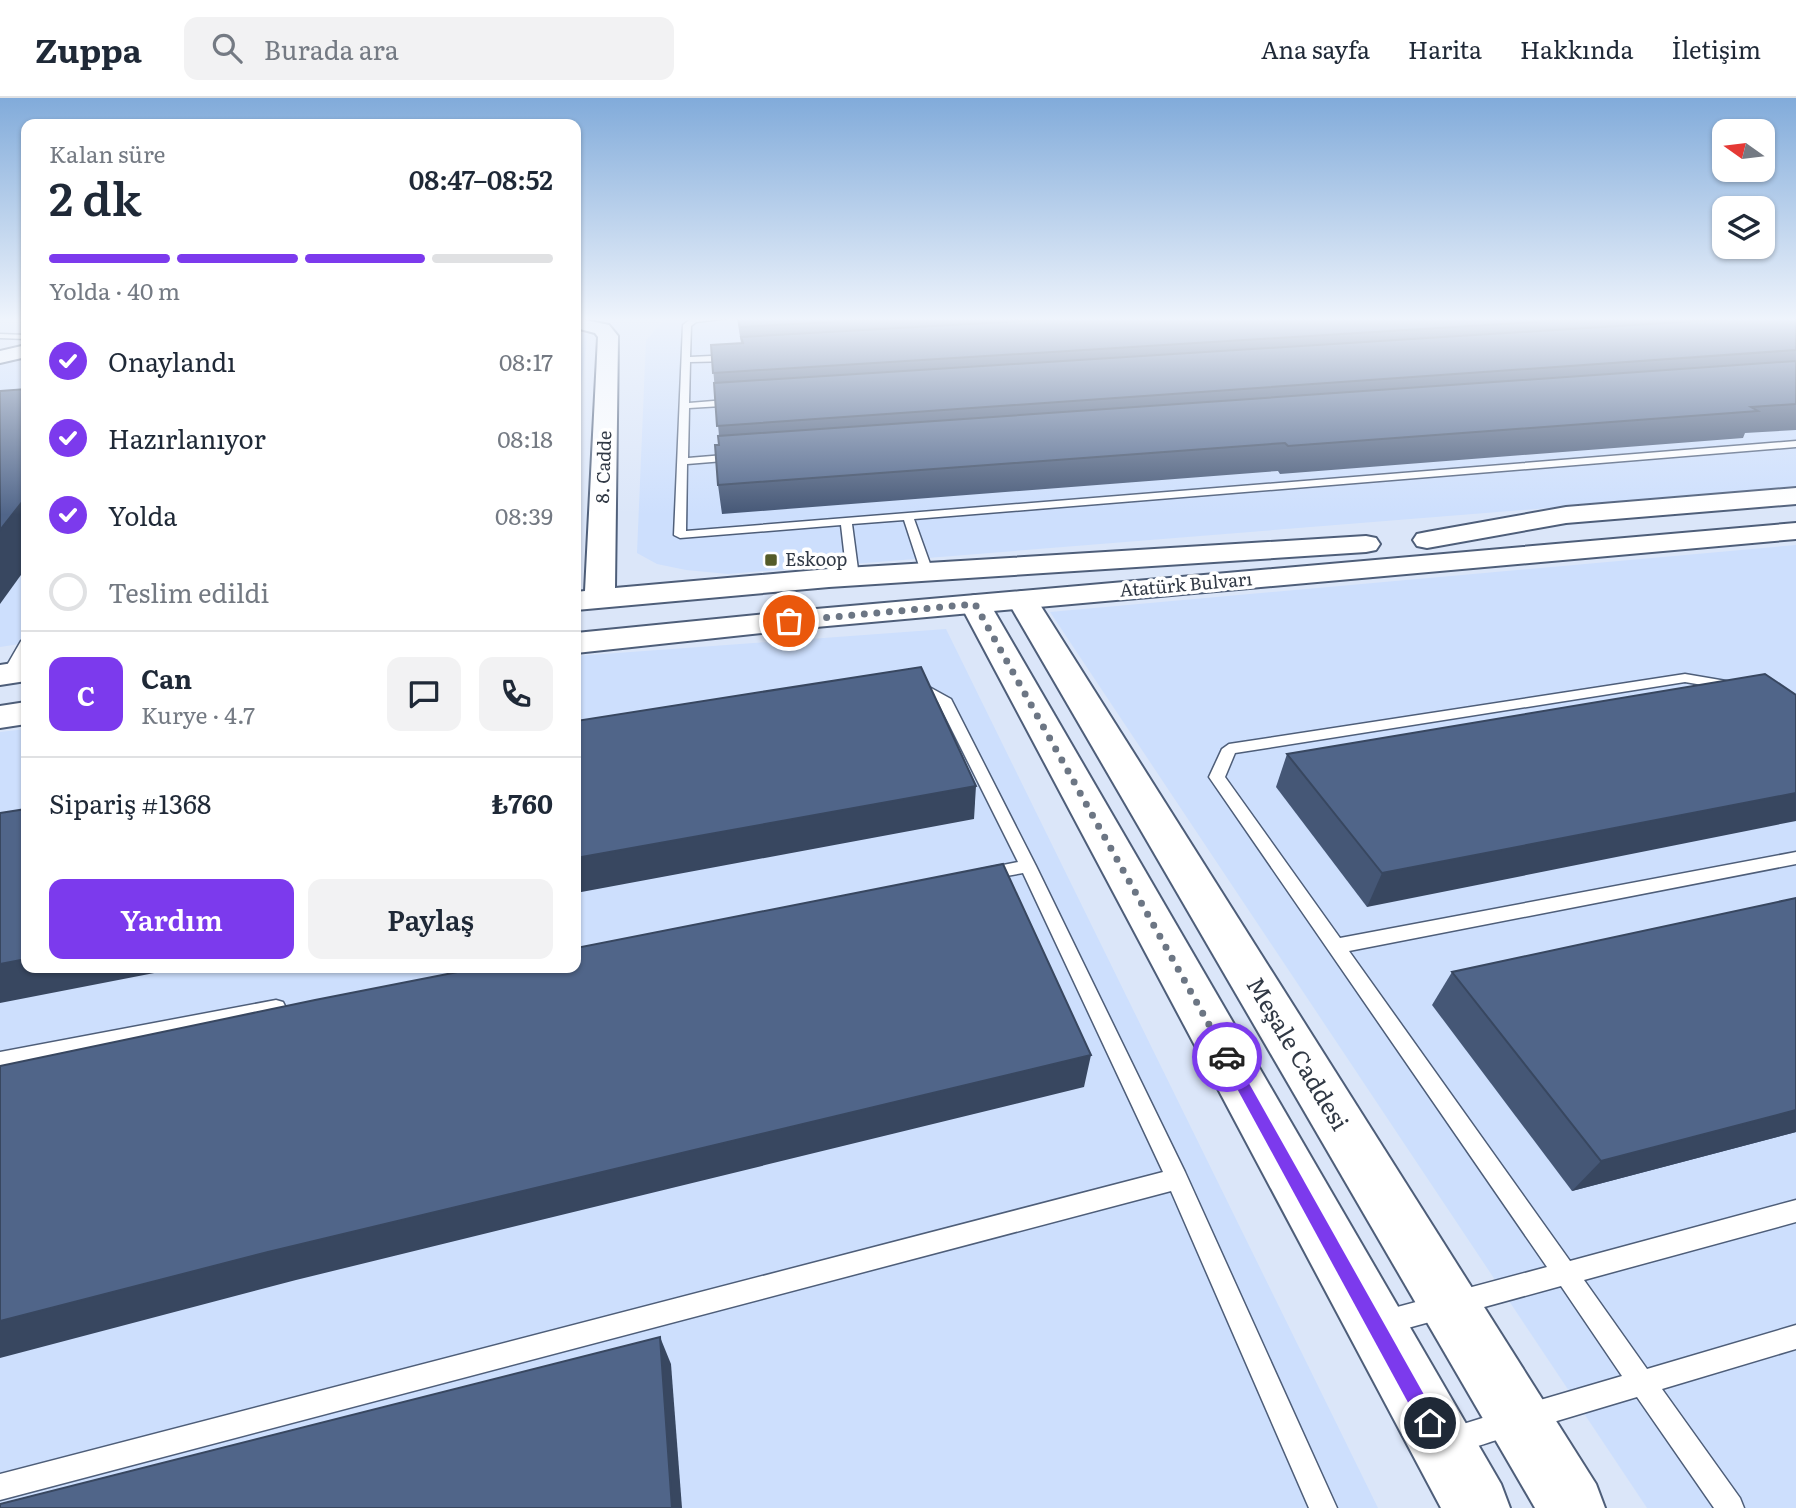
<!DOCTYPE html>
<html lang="tr">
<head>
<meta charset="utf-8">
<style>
  :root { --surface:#fff; --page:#f2f2f3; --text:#1f2937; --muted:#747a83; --line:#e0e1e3; --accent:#7c3aed }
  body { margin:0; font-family:Literata,serif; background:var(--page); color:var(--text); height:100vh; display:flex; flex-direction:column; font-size:26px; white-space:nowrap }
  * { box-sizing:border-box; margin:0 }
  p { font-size:23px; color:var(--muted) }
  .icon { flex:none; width:38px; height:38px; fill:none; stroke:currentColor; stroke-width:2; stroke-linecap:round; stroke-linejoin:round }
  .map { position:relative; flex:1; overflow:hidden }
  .drawer { position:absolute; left:21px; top:21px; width:560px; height:854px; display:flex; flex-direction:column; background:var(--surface); border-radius:14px; box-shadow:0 2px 5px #0004 }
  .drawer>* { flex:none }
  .needle { width:46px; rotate:284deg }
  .controls { position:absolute; left:1712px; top:21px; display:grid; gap:14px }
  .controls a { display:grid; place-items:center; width:63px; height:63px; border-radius:14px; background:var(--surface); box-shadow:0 2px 5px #0004; font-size:35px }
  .pin { position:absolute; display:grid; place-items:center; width:60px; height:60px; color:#fff; margin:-30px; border:4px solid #fff; border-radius:50%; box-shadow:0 2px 7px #0007 }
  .courier { position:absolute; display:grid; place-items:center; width:70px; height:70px; margin:-35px; border:5px solid #7c3aed; border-radius:50%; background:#fff; color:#222; box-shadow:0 2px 9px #0007 }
  .head em { font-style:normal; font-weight:600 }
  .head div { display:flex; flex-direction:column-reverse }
  .head { display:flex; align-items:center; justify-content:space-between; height:119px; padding:0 28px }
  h1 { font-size:46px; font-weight:600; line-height:52px }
  .bar { display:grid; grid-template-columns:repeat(4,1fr); gap:10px 7px; align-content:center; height:84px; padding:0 28px }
  .bar i { height:9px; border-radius:5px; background:var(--line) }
  .bar .on { background:var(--accent) }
  .bar p { grid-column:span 4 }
  .line { display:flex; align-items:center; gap:18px; padding:0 28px; border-top:2px solid var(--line) }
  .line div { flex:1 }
  .round { display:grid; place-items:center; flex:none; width:74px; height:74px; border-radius:14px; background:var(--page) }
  ol { padding:0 28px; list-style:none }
  li { display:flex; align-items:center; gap:21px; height:77px }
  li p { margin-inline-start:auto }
  li .icon { padding:7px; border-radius:50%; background:var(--accent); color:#fff; stroke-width:4 }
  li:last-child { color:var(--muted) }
  li i { width:38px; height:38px; border:4px solid var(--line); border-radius:50% }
  .cta { display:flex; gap:14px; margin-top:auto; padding:14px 28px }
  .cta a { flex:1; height:80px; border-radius:14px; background:var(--accent); color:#fff; font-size:28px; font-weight:600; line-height:80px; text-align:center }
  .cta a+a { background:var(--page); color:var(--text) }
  header { display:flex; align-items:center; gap:42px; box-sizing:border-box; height:98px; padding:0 35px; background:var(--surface); border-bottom:2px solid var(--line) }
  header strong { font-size:33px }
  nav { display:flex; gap:38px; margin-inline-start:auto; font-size:24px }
  .search { width:490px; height:63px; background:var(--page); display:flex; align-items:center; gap:18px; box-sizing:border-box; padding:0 24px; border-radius:14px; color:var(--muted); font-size:26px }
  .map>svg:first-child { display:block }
</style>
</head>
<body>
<header>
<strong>Zuppa</strong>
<div class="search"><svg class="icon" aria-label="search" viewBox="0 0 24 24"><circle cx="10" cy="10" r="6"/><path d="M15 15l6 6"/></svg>Burada ara</div>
<nav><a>Ana sayfa</a><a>Harita</a><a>Hakkında</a><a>İletişim</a></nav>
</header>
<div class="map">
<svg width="1796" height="1410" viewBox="0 0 1796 1410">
  <rect width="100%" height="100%" fill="#dbe6f9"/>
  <g fill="#cddffd">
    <path d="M666,220H1796V390L728,476L686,472L657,466L637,455L646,242Z"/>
    <path d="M576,234L588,236L576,324Z"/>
    <path d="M26,258V545L0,549V263Z"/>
    <path d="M1796,447V1410H1647L1050,514Z"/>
    <path d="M946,531L1378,1410H0V634L26,631V870H576V558Z"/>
  </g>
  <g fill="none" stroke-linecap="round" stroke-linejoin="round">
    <defs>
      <g id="lane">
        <path d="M692,220H729L696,224L691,228L690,259L732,257L736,260L732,263L690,264L689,305L738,301L743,304L738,307L689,310L688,360L736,356L741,359L736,362L687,366L686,433L1796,343V349L914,421L933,474L927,478L921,474L904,422L852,426L859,479L853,483L847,479L841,427L680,440L674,437L683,227Z"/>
        <path d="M0,236L26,237V241L0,240Z"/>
        <path d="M26,542C27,556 23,574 9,580L4,579L2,576L21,543Z"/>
        <path d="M1685,576L1732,584L1739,588L1732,592L1685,584L1235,655L1225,679L1340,840L1796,754V766L1349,853L1570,1163L1796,1102V1124L1584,1182L1647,1271L1796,1227V1251L1662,1291L1740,1400L1744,1410H1714L1637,1299L1530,1331L1520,1326L1517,1334C1500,1341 1460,1357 1444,1350L1440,1341L1444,1332L1508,1312L1518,1317L1521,1309L1530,1305L1622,1278L1561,1188L1386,1236L1377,1233L1374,1224L1377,1215L1386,1212L1547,1169L1209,679L1222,651L1229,646Z"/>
        <path d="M922,585L951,601L1036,768L1185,1074L1337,1410H1309L1171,1093L0,1402V1376L1163,1074L1023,775L984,782L978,780L976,776L978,772L1018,764L938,604L907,589L909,586Z"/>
        <path d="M276,902L283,904L286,910L283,916L276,918L0,972V954Z"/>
      </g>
      <g id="secondary">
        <path d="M1022,493L1033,496L1037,502L1596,1386L1605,1410H1535L1007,502L1011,496Z"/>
        <path d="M975,497L986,500L990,506L1501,1386L1510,1410H1441L960,506L964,500Z"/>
      </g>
      <g id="primary">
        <path d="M576,220L609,227L618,238L615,490L829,471L1366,438L1376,440L1380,446L1376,452L1366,454L829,489L576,512V494L585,493L598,239L595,235L576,230Z"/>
        <path d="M26,247V259L0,265V253Z"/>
        <path d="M1796,390V406L1566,425L1427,450L1417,448L1413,442L1417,436L1427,434L1566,409Z"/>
        <path d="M1796,425V441L816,529L576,555V535L816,511Z"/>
        <path d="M26,563V583L0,587V567Z"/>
        <path d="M26,604V626L0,630V608Z"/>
      </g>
    </defs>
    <use href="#lane" stroke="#4e5e79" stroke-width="3"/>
    <use href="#secondary" stroke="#4e5e79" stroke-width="4"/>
    <use href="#primary" stroke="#4e5e79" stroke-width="4"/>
    <use href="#lane" fill="#fff" fill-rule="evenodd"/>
    <use href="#secondary" fill="#fff" fill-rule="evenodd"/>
    <use href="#primary" fill="#fff" fill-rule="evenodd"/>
  </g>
  <g fill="#455776">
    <path d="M737,220H1796V332L1745,335L1743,340L1280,376L1278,373L722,416L718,387L719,338L711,247L741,245Z"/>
    <path d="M1765,576L1367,809L1276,689L1287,656Z"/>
    <path d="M1796,800V1034L1572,1093L1432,907L1452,874Z"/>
  </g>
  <g fill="#384760">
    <path d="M26,399V470L0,506V432Z"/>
    <path d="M976,688L974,721L576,795V760Z"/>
    <path d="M1796,695V723L1367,809L1382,775Z"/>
    <path d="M26,861V870H180L0,905V866Z"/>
    <path d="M1091,957L1084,989L296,1182L0,1260V1223L268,1154Z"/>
    <path d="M1796,1012V1034L1572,1093L1601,1063Z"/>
    <path d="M660,1239L671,1266L682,1410H672Z"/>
  </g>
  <g fill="#506589" stroke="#384760" stroke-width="2">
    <path d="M738,220H904L740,229Z"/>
    <path d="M1076,220H1598L713,275L711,247L743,245L741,239Z"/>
    <path d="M1744,220H1796V252L717,328L714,285Z"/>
    <path d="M1796,263V306L1751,309L1758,313L1288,348L1285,345L718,387L715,347H719L718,338Z"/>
    <path d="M26,291V399L0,432V293Z"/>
    <path d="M921,569L976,688L576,760V623Z"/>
    <path d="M1765,576L1796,597V695L1382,775L1287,656Z"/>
    <path d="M26,711V861L0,866V715Z"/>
    <path d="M1003,766L1091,957L268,1154L0,1223V968L315,902L478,870H576V850Z"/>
    <path d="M1796,800V1012L1601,1063L1452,874Z"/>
    <path d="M660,1239L672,1410H0V1406Z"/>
  </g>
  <linearGradient id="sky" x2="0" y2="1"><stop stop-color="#81abda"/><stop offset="0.53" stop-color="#eff4fc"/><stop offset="1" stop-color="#eff4fc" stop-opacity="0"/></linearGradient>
  <rect width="1796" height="417" fill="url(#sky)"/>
  <path fill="#7c3aed" d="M1227,953L1232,955L1436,1318L1439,1325L1436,1332L1430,1334L1423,1332L1222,963L1220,959L1222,955Z"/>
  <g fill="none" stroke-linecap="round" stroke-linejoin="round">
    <path stroke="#6c7684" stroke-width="7" stroke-dasharray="0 12.6" d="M789,523L975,506L1227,959"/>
  </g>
  <rect fill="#545b29" stroke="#fff" stroke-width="2.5" x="764" y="455" width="14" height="14" rx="3.5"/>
  <g text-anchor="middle" stroke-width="7" stroke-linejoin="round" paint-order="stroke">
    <g font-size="18" fill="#313945" stroke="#fff">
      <text transform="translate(604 369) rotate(-88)" y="6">8. Cadde</text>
      <text transform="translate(1186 487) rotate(-5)" y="6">Atatürk Bulvarı</text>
    </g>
    <g font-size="18" fill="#313945" stroke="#fff" text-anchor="start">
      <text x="785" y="468">Eskoop</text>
    </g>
    <g font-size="24" fill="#313945" stroke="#fff">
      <text transform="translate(1297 956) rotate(59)" y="8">Meşale Caddesi</text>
    </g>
  </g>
</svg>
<div class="controls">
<a><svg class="needle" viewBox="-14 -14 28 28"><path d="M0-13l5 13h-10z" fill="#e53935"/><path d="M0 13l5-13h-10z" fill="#747a83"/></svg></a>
<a><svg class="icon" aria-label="layers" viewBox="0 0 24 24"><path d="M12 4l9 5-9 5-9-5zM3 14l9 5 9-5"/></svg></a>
</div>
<div class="pin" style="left:789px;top:523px;background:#ea580c"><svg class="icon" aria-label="bag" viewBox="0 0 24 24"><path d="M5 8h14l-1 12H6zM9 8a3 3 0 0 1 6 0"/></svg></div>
<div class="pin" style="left:1430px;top:1325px;background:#1f2937"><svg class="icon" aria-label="home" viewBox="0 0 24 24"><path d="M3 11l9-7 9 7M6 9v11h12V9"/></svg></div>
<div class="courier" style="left:1227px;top:959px"><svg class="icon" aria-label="car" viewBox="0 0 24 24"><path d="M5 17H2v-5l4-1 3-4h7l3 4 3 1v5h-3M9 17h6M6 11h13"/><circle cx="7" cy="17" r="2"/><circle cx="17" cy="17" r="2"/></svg></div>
<section class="drawer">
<div class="head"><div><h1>2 dk</h1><p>Kalan süre</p></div><em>08:47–08:52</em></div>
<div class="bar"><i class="on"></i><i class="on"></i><i class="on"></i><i></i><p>Yolda · 40 m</p></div>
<ol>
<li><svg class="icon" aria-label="check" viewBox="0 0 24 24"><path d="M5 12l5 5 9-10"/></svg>Onaylandı<p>08:17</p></li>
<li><svg class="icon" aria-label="check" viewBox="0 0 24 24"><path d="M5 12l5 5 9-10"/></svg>Hazırlanıyor<p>08:18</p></li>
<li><svg class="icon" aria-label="check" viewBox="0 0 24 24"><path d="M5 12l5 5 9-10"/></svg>Yolda<p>08:39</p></li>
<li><i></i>Teslim edildi</li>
</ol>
<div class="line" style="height:126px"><b class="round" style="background:var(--accent);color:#fff">C</b><div><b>Can</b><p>Kurye · 4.7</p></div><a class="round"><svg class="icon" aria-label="chat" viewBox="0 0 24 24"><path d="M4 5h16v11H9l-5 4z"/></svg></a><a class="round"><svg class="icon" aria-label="phone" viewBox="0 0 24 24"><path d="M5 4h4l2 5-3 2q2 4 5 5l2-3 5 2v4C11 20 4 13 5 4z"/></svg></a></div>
<div class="line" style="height:91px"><div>Sipariş #1368</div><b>₺760</b></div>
<div class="cta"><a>Yardım</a><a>Paylaş</a></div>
</section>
</div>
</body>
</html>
